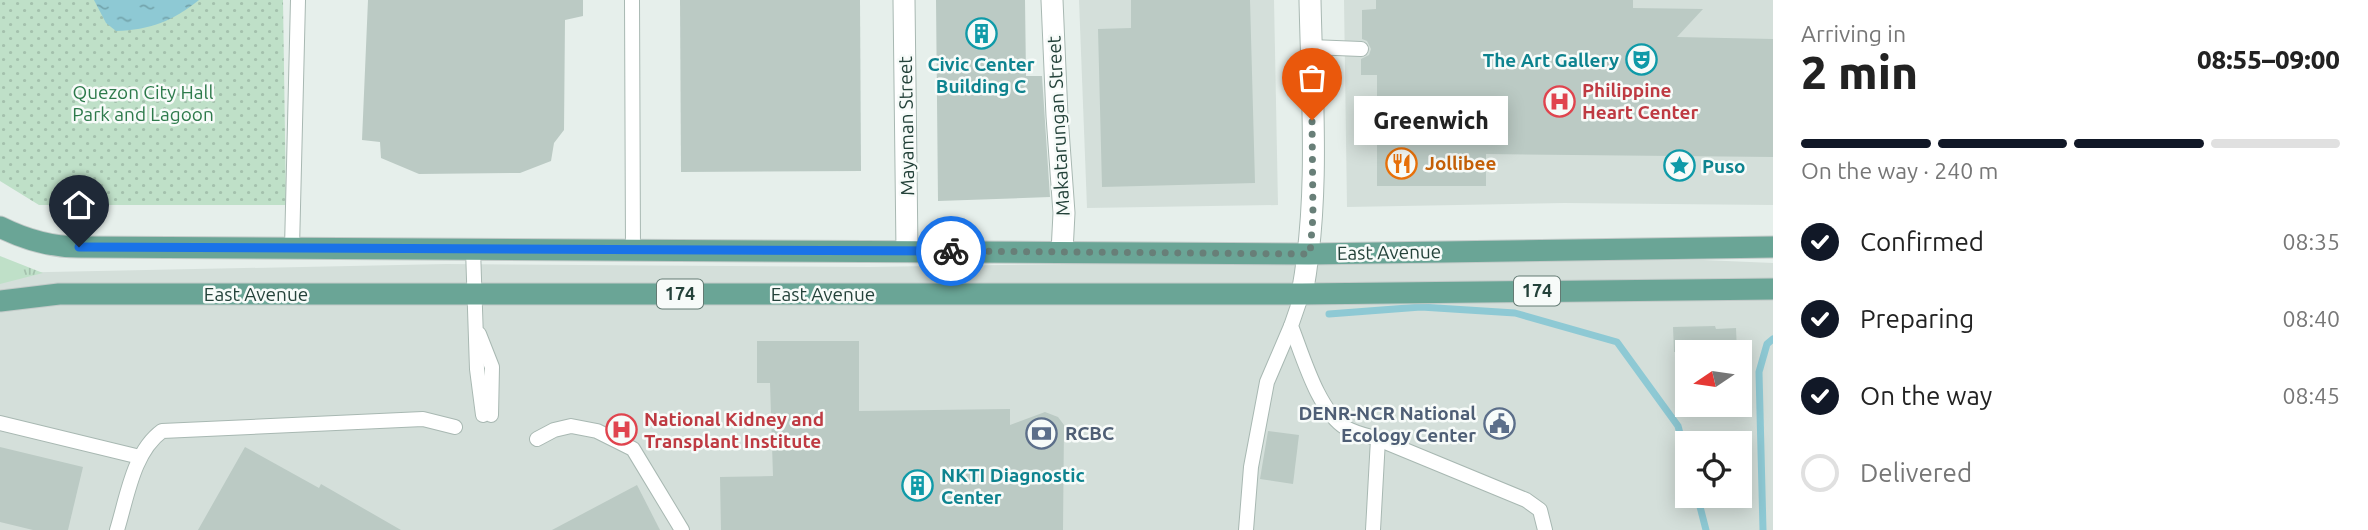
<!DOCTYPE html>
<html lang="en">
<head>
<meta charset="utf-8">
<style>
  :root { --surface:#fff; --page:#f6f6f6; --text:#222; --muted:#767676; --line:#e0e0e0; --accent:#111827 }
  body { margin:0; font-family:Ubuntu,sans-serif; background:var(--page); color:var(--text); height:100vh; display:flex; flex-direction:column; font-size:26px; white-space:nowrap }
  * { box-sizing:border-box; margin:0 }
  p { font-size:23px; color:var(--muted) }
  .icon { flex:none; width:38px; height:38px; fill:none; stroke:currentColor; stroke-width:2; stroke-linecap:round; stroke-linejoin:round }
  .map { position:relative; flex:1; overflow:hidden }
  .details { display:flex; flex-direction:column; background:var(--surface); width:595px }
  .details>* { flex:none }
  .needle { width:46px; rotate:257deg }
  .fabs { position:absolute; left:1675px; top:340px; display:grid; gap:14px }
  .fabs a { display:grid; place-items:center; width:77px; height:77px; border-radius:0px; background:var(--surface); box-shadow:0 4px 18px #0003; font-size:35px }
  .pin { position:absolute; display:grid; place-items:center; width:60px; height:60px; color:#fff; margin:-72px -30px; border-radius:50% 50% 50% 0; rotate:-45deg; box-shadow:0 0 7px #0007 }
  .pin .icon { rotate:45deg }
  .courier { position:absolute; display:grid; place-items:center; width:70px; height:70px; margin:-35px; border:5px solid #1a73e8; border-radius:50%; background:#fff; color:#222; box-shadow:0 2px 9px #0007 }
  .bubble { position:absolute; height:49px; border-radius:0px; background:var(--surface); box-shadow:0 4px 18px #0003; font-size:23px; font-weight:800; line-height:49px; text-align:center }
  .overview em { font-style:normal; font-weight:800 }
  .overview div { display:flex; flex-direction:column-reverse }
  .overview { display:flex; align-items:center; justify-content:space-between; height:119px; padding:0 28px }
  h1 { font-size:46px; font-weight:800; line-height:52px }
  .bar { display:grid; grid-template-columns:repeat(4,1fr); gap:10px 7px; align-content:center; height:84px; padding:0 28px }
  .bar i { height:9px; border-radius:5px; background:var(--line) }
  .bar .on { background:var(--accent) }
  .bar p { grid-column:span 4 }
  ol { padding:0 28px; list-style:none }
  li { display:flex; align-items:center; gap:21px; height:77px }
  li p { margin-inline-start:auto }
  li .icon { padding:7px; border-radius:50%; background:var(--accent); color:#fff; stroke-width:4 }
  li:last-child { color:var(--muted) }
  li i { width:38px; height:38px; border:4px solid var(--line); border-radius:50% }
  main { display:flex; flex:1; min-height:0 }
  .map>svg:first-child { display:block }
</style>
</head>
<body>
<main>
<div class="map">
<svg width="1773" height="530" viewBox="0 0 1773 530">
  <defs>
    <pattern id="grass-tufts" width="24" height="20" patternUnits="userSpaceOnUse" patternTransform="scale(1.75)"><rect width="24" height="20" fill="#bfe0c8"/><path d="M3 7l-1-3M5 7V3M7 7l1-3M15 17l-1-3M17 17v-4M19 17l1-3" fill="none" stroke="#a4c1ad"/></pattern>
    <pattern id="park-dots" width="8" height="8" patternUnits="userSpaceOnUse" patternTransform="scale(1.75)"><rect width="8" height="8" fill="#bfe0c8"/><path d="M2 2h.1M6 6h.1" fill="none" stroke="#a4c1ad" stroke-width="1.8" stroke-linecap="round"/></pattern>
    <pattern id="water-ripples" width="26" height="14" patternUnits="userSpaceOnUse" patternTransform="scale(1.75)"><rect width="26" height="14" fill="#8ec9d4"/><path d="M2 4q2-2 4 0t4 0M15 11q2-2 4 0t4 0" fill="none" stroke="#74a5ad"/></pattern>
  </defs>
  <rect width="100%" height="100%" fill="#e6efeb"/>
  <g fill="#d4dfda" fill-rule="evenodd">
    <path d="M1079,0H1274L1278,205L1087,208Z"/>
    <path d="M1344,0H1773V205L1564,203L1347,207Z"/>
    <path d="M1703,260L1773,263V530H0V273L447,264L869,267L1274,261ZM1687,352H1740V404H1687ZM1687,443H1740V495H1687Z"/>
  </g>
  <path fill="url(#grass-tufts)" d="M0,256L43,273L0,284Z"/>
  <path fill="url(#park-dots)" d="M0,0H283L286,205H39L0,181Z"/>
  <path fill="url(#water-ripples)" d="M94,0H199C173,21 150,30 116,31L106,23Z"/>
  <g fill="none" stroke-linecap="round" stroke-linejoin="round">
    <g stroke="#8ec9d4" stroke-width="7">
      <path d="M1329,314L1421,307L1515,313L1617,342L1678,426L1687,460"/>
      <path d="M1697,495L1706,530"/>
      <path d="M1763,530L1759,372L1767,344L1773,339"/>
    </g>
  </g>
  <g fill="#bbcac4">
    <path d="M368,0H583V16L565,20L564,130L554,143L551,161L520,173L419,174L381,158L380,142L362,140Z"/>
    <path d="M680,0H860L861,171L681,172Z"/>
    <path d="M936,0H1025L1026,76H1042L1050,197L938,201Z"/>
    <path d="M1131,0H1250L1255,183L1102,187L1098,29L1131,28Z"/>
    <path d="M1376,0H1633V8L1703,9L1677,37L1773,39V157L1486,154V186H1377V75H1361V59L1369,55L1371,49L1367,41L1362,39V10L1376,9Z"/>
    <path d="M1715,326L1716,329L1736,328L1737,352H1674L1673,327Z"/>
    <path d="M757,341H859V411L1010,409V425L1045,412L1058,417L1064,425L1063,530H721L720,477L773,476L770,383H757Z"/>
    <path d="M1268,431L1299,435L1293,484L1260,479Z"/>
    <path d="M0,447L83,467L68,530H33L0,522Z"/>
    <path d="M245,447L319,488L321,484L401,530H198Z"/>
    <path d="M637,485L660,530H552Z"/>
  </g>
  <g fill="none" stroke-linecap="round" stroke-linejoin="round">
    <defs>
      <g id="service">
        <path d="M632,0L633,250"/>
        <path d="M1311,47L1361,49"/>
        <path d="M292,248L298,0"/>
        <path d="M473,249L477,369L483,415"/>
        <path d="M1302,294L1291,326C1303,356 1318,411 1346,428C1355,433 1368,436 1378,439L1373,530"/>
        <path d="M479,334L492,367L491,415"/>
        <path d="M0,423L140,457"/>
        <path d="M537,439L554,430L571,426L597,431L633,449L682,530"/>
        <path d="M1378,439L1526,500L1540,510L1545,530"/>
        <path d="M117,530C127,498 133,452 162,431L423,419L455,427"/>
        <path d="M1246,530L1251,467L1267,382L1291,326"/>
      </g>
      <g id="minor">
        <path d="M904,0L907,251"/>
        <path d="M1052,0L1057,116L1064,213L1062,252"/>
      </g>
      <path id="tertiary" d="M1302,294C1320,198 1312,97 1310,0"/>
      <g id="primary">
        <path d="M0,227C26,240 50,247 79,247L1309,254L1773,247"/>
        <path d="M0,301L59,294H1302L1773,289"/>
      </g>
    </defs>
    <use href="#service" stroke="#a8b8b2" stroke-width="16"/>
    <use href="#minor" stroke="#a8b8b2" stroke-width="23"/>
    <use href="#tertiary" stroke="#a8b8b2" stroke-width="23"/>
    <use href="#primary" stroke="#c2cac8" stroke-width="23"/>
    <use href="#service" stroke="#fff" stroke-width="14"/>
    <use href="#minor" stroke="#fff" stroke-width="21"/>
    <use href="#tertiary" stroke="#fff" stroke-width="21"/>
    <use href="#primary" stroke="#6aa596" stroke-width="21"/>
  </g>
  <g fill="none" stroke-linecap="round" stroke-linejoin="round">
    <path stroke="#687f78" stroke-width="7" stroke-dasharray="0 12.6" d="M951,251L1310,254L1313,216L1312,120"/>
    <path stroke="#1a73e8" stroke-width="9" d="M79,247L951,251"/>
  </g>
  <defs>
    <symbol id="building-ring" viewBox="-11 -11 22 22"><circle r="9.5" fill="#f7fbf9" stroke="#0f9aa8" stroke-width="1.5"/><path d="M-4-6H4V6H1V3H-1V6H-4ZM-2.5-4.3h1.7v1.8h-1.7ZM.8-4.3h1.7v1.8H.8ZM-2.5-1h1.7V.8h-1.7ZM.8-1h1.7V.8H.8Z" fill="#0f9aa8"/></symbol>
    <symbol id="theatre-ring" viewBox="-11 -11 22 22"><circle r="9.5" fill="#f7fbf9" stroke="#0f9aa8" stroke-width="1.5"/><path d="M-5-5.5Q0-4 5-5.5V0Q5 5 0 6Q-5 5-5 0ZM-3.3-2.5H-1v1.5H-3.3ZM1-2.5H3.3v1.5H1ZM-2.8 1Q0 5.5 2.8 1Z" fill="#0f9aa8"/></symbol>
    <symbol id="hospital-ring" viewBox="-11 -11 22 22"><circle r="9.5" fill="#f7fbf9" stroke="#e0444e" stroke-width="1.5"/><path d="M-5-5h3v3.5h4V-5h3V5h-3V1.5h-4V5h-3Z" fill="#e0444e"/></symbol>
    <symbol id="restaurant-ring" viewBox="-11 -11 22 22"><circle r="9.5" fill="#f7fbf9" stroke="#e8710a" stroke-width="1.5"/><path d="M-5-6h1v4h1v-4h1v4h1v-4h1v5L-1.5 .5V6h-2V.5L-5-1ZM5-6V6H3V1.5H1.5Q1.5-4 5-6Z" fill="#e8710a"/></symbol>
    <symbol id="sight-ring" viewBox="-11 -11 22 22"><circle r="9.5" fill="#f7fbf9" stroke="#0f9aa8" stroke-width="1.5"/><path d="M0-6L1.8-2.2L6-1.7L2.9 1.2L3.7 5.4L0 3.3L-3.7 5.4L-2.9 1.2L-6-1.7L-1.8-2.2Z" fill="#0f9aa8"/></symbol>
    <symbol id="civic-ring" viewBox="-11 -11 22 22"><circle r="9.5" fill="#f7fbf9" stroke="#5c6f8a" stroke-width="1.5"/><path d="M-.6-6.5H3V-4.5H.6V-3L4-1V1h2V6H-6V1h2V-1L-.6-3ZM-1.2 2.5V6h2.4V2.5Z" fill="#5c6f8a"/></symbol>
    <symbol id="bank-ring" viewBox="-11 -11 22 22"><circle r="9.5" fill="#f7fbf9" stroke="#5c6f8a" stroke-width="1.5"/><path d="M-6-4H6V4H-6ZM0-2.3a2.3 2.3 0 1 0 0 4.6a2.3 2.3 0 1 0 0-4.6Z" fill="#5c6f8a"/></symbol>
  </defs>
  <g fill-rule="evenodd">
    <use href="#building-ring" x="964" y="16" width="35" height="35"/>
    <use href="#theatre-ring" x="1624" y="42" width="35" height="35"/>
    <use href="#hospital-ring" x="1542" y="84" width="35" height="35"/>
    <use href="#restaurant-ring" x="1384" y="146" width="35" height="35"/>
    <use href="#sight-ring" x="1662" y="148" width="35" height="35"/>
    <use href="#civic-ring" x="1482" y="406" width="35" height="35"/>
    <use href="#hospital-ring" x="604" y="412" width="35" height="35"/>
    <use href="#bank-ring" x="1024" y="416" width="35" height="35"/>
    <use href="#building-ring" x="900" y="468" width="35" height="35"/>
  </g>
  <g text-anchor="middle" stroke-width="5" stroke-linejoin="round" paint-order="stroke">
    <g fill="#f7fbf9" stroke="#637a73" stroke-width="2">
      <rect x="1514" y="276.5" width="46" height="29" rx="5"/>
      <rect x="657" y="279.5" width="46" height="29" rx="5"/>
    </g>
    <g font-size="18" font-weight="bold" fill="#24423a">
      <text x="1537" y="297">174</text>
      <text x="680" y="300">174</text>
    </g>
    <g font-size="19" font-weight="bold" fill="#0d838f" stroke="#f7fbf9" text-anchor="start">
      <text x="1619" y="67" text-anchor="end">The Art Gallery</text>
      <text x="981" y="71" text-anchor="middle">Civic Center<tspan x="981" dy="22">Building C</tspan></text>
      <text x="1702" y="173">Puso</text>
      <text x="941" y="482">NKTI Diagnostic<tspan x="941" dy="22">Center</tspan></text>
    </g>
    <g font-size="19" font-weight="bold" fill="#be3a42" stroke="#f7fbf9" text-anchor="start">
      <text x="1582" y="97">Philippine<tspan x="1582" dy="22">Heart Center</tspan></text>
      <text x="644" y="426">National Kidney and<tspan x="644" dy="22">Transplant Institute</tspan></text>
    </g>
    <g font-size="19" fill="#2d7a4b" stroke="#f7fbf9">
      <text x="143" y="99">Quezon City Hall<tspan x="143" dy="22">Park and Lagoon</tspan></text>
    </g>
    <g font-size="19" fill="#24423a" stroke="#f7fbf9">
      <text transform="translate(906 126) rotate(-91)" y="7">Mayaman Street</text>
      <text transform="translate(1058 126) rotate(-93)" y="7">Makatarungan Street</text>
      <text transform="translate(1389 252) rotate(-1)" y="7">East Avenue</text>
      <text x="256" y="301">East Avenue</text>
      <text x="823" y="301">East Avenue</text>
    </g>
    <g font-size="19" font-weight="bold" fill="#c56008" stroke="#f7fbf9" text-anchor="start">
      <text x="1425" y="170">Jollibee</text>
    </g>
    <g font-size="19" font-weight="bold" fill="#4e5e75" stroke="#f7fbf9" text-anchor="end">
      <text x="1476" y="420">DENR-NCR National<tspan x="1476" dy="22">Ecology Center</tspan></text>
      <text x="1065" y="440" text-anchor="start">RCBC</text>
    </g>
  </g>
</svg>
<div class="fabs">
<a><svg class="needle" viewBox="-14 -14 28 28"><path d="M0-13l5 13h-10z" fill="#e53935"/><path d="M0 13l5-13h-10z" fill="#767676"/></svg></a>
<a><svg class="icon" aria-label="locate" viewBox="0 0 24 24"><circle cx="12" cy="12" r="6"/><path d="M12 2v4M12 18v4M2 12h4M18 12h4"/></svg></a>
</div>
<div class="pin" style="left:1312px;top:120px;background:#ea580c"><svg class="icon" aria-label="bag" viewBox="0 0 24 24"><path d="M5 8h14l-1 12H6zM9 8a3 3 0 0 1 6 0"/></svg></div>
<div class="pin" style="left:79px;top:247px;background:#1f2937"><svg class="icon" aria-label="home" viewBox="0 0 24 24"><path d="M3 11l9-7 9 7M6 9v11h12V9"/></svg></div>
<div class="courier" style="left:951px;top:251px"><svg class="icon" aria-label="bike" viewBox="0 0 24 24"><circle cx="6" cy="16" r="4"/><circle cx="18" cy="16" r="4"/><path d="M6 16l4-8h5l3 8M10 8l3 8H6M13 5h3"/></svg></div>
<div class="bubble" style="left:1354px;top:96px;width:154px">Greenwich</div>
</div>
<section class="details">
<div class="overview"><div><h1>2 min</h1><p>Arriving in</p></div><em>08:55–09:00</em></div>
<div class="bar"><i class="on"></i><i class="on"></i><i class="on"></i><i></i><p>On the way · 240 m</p></div>
<ol>
<li><svg class="icon" aria-label="check" viewBox="0 0 24 24"><path d="M5 12l5 5 9-10"/></svg>Confirmed<p>08:35</p></li>
<li><svg class="icon" aria-label="check" viewBox="0 0 24 24"><path d="M5 12l5 5 9-10"/></svg>Preparing<p>08:40</p></li>
<li><svg class="icon" aria-label="check" viewBox="0 0 24 24"><path d="M5 12l5 5 9-10"/></svg>On the way<p>08:45</p></li>
<li><i></i>Delivered</li>
</ol>
</section>
</main>
</body>
</html>
